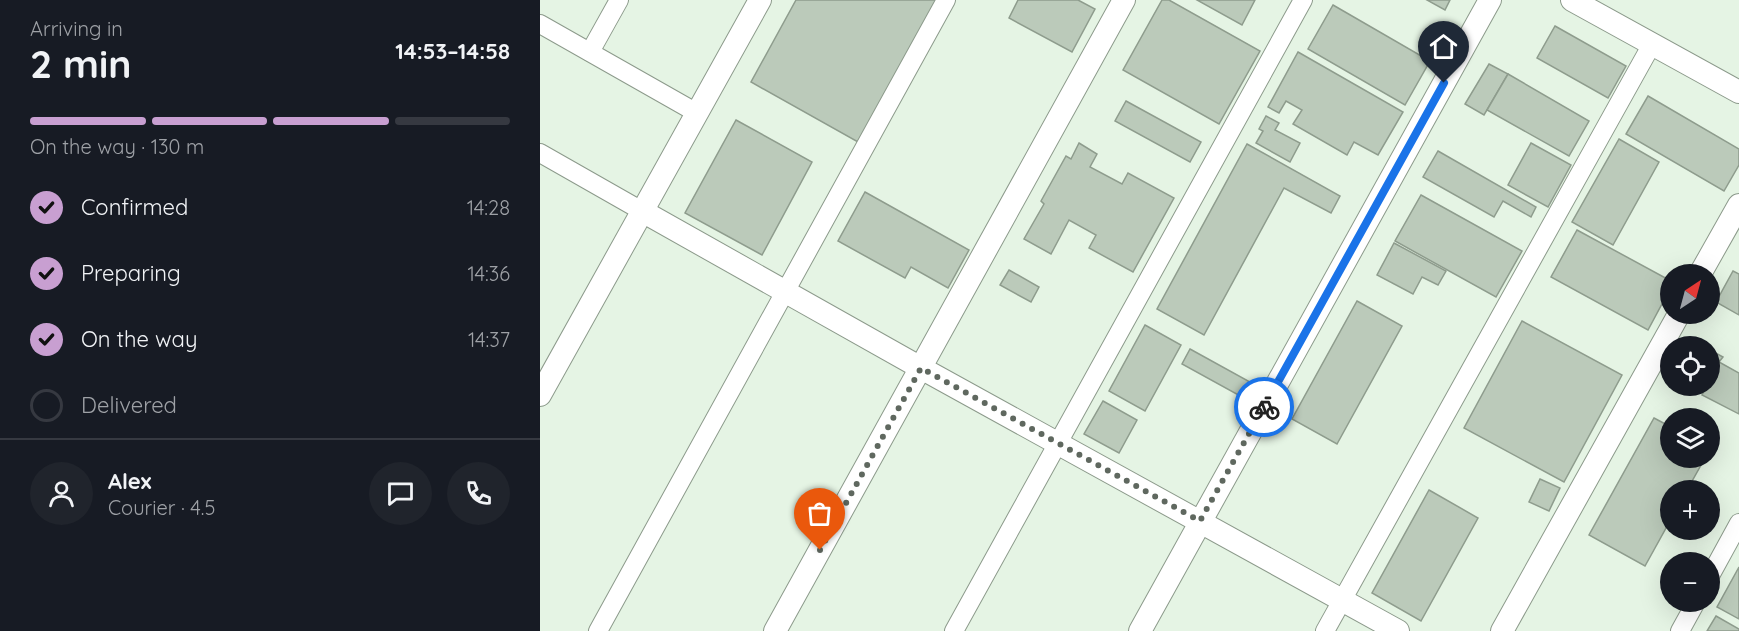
<!DOCTYPE html>
<html lang="en">
<head>
<meta charset="utf-8">
<style>
  :root { --surface:#171b24; --page:#20242c; --text:#f1f3f6; --muted:#9ea1a6; --line:#363941; --accent:#c89fd1 }
  body { margin:0; font-family:Quicksand,sans-serif; background:var(--page); color:var(--text); height:100vh; display:flex; flex-direction:column; font-size:22px; white-space:nowrap }
  * { box-sizing:border-box; margin:0 }
  p { font-size:20px; color:var(--muted) }
  .icon { flex:none; width:33px; height:33px; fill:none; stroke:currentColor; stroke-width:2; stroke-linecap:round; stroke-linejoin:round }
  .map { position:relative; flex:1; overflow:hidden }
  .panel { display:flex; flex-direction:column; background:var(--surface); width:540px }
  .panel>* { flex:none }
  .needle { width:39px; rotate:36deg }
  .tools { position:absolute; left:1120px; top:264px; display:grid; gap:12px }
  .tools a { display:grid; place-items:center; width:60px; height:60px; border-radius:50%; background:var(--surface); box-shadow:0 6px 24px #0002; font-size:30px }
  .pin { position:absolute; display:grid; place-items:center; width:51px; height:51px; color:#fff; margin:-62px -26px; border-radius:50% 50% 50% 0; rotate:-45deg; box-shadow:0 0 6px #0007 }
  .pin .icon { rotate:45deg }
  .courier { position:absolute; display:grid; place-items:center; width:60px; height:60px; margin:-30px; border:4px solid #1a73e8; border-radius:50%; background:#fff; color:#222; box-shadow:0 2px 8px #0007 }
  .headline em { font-style:normal; font-weight:800 }
  .headline div { display:flex; flex-direction:column-reverse }
  .headline { display:flex; align-items:center; justify-content:space-between; height:102px; padding:0 30px }
  h1 { font-size:39px; font-weight:800; line-height:45px }
  .bar { display:grid; grid-template-columns:repeat(4,1fr); gap:9px 6px; align-content:center; height:72px; padding:0 30px }
  .bar i { height:8px; border-radius:4px; background:var(--line) }
  .bar .on { background:var(--accent) }
  .bar p { grid-column:span 4 }
  .line { display:flex; align-items:center; gap:15px; padding:0 30px; border-top:2px solid var(--line) }
  .line div { flex:1 }
  .round { display:grid; place-items:center; flex:none; width:63px; height:63px; border-radius:32px; background:var(--page) }
  ol { padding:0 30px; list-style:none }
  li { display:flex; align-items:center; gap:18px; height:66px }
  li p { margin-inline-start:auto }
  li .icon { padding:6px; border-radius:50%; background:var(--accent); color:#111; stroke-width:4 }
  li:last-child { color:var(--muted) }
  li i { width:33px; height:33px; border:3px solid var(--line); border-radius:50% }
  main { display:flex; flex:1; min-height:0 }
  .map>svg:first-child { display:block }
</style>
</head>
<body>
<main>
<section class="panel">
<div class="headline"><div><h1>2 min</h1><p>Arriving in</p></div><em>14:53–14:58</em></div>
<div class="bar"><i class="on"></i><i class="on"></i><i class="on"></i><i></i><p>On the way · 130 m</p></div>
<ol>
<li><svg class="icon" aria-label="check" viewBox="0 0 24 24"><path d="M5 12l5 5 9-10"/></svg>Confirmed<p>14:28</p></li>
<li><svg class="icon" aria-label="check" viewBox="0 0 24 24"><path d="M5 12l5 5 9-10"/></svg>Preparing<p>14:36</p></li>
<li><svg class="icon" aria-label="check" viewBox="0 0 24 24"><path d="M5 12l5 5 9-10"/></svg>On the way<p>14:37</p></li>
<li><i></i>Delivered</li>
</ol>
<div class="line" style="height:108px"><a class="round"><svg class="icon" aria-label="person" viewBox="0 0 24 24"><circle cx="12" cy="8" r="4"/><path d="M4 21q1-7 8-7t8 7"/></svg></a><div><b>Alex</b><p>Courier · 4.5</p></div><a class="round"><svg class="icon" aria-label="chat" viewBox="0 0 24 24"><path d="M4 5h16v11H9l-5 4z"/></svg></a><a class="round"><svg class="icon" aria-label="phone" viewBox="0 0 24 24"><path d="M5 4h4l2 5-3 2q2 4 5 5l2-3 5 2v4C11 20 4 13 5 4z"/></svg></a></div>
</section>
<div class="map">
<svg width="1199" height="631" viewBox="0 0 1199 631">
  <rect width="100%" height="100%" fill="#e5f4e4"/>
  <g fill="#bbcaba" stroke="#8e9c8d" stroke-width="1.5">
    <path d="M256,0H397L318,142L211,82Z"/>
    <path d="M478,0H538L555,9L532,52L469,18Z"/>
    <path d="M622,0H629L720,51L679,124L583,70Z"/>
    <path d="M657,0H715L702,25Z"/>
    <path d="M887,0H910L905,10Z"/>
    <path d="M793,5L890,61L865,105L768,49Z"/>
    <path d="M1015,26L1086,66L1068,98L997,58Z"/>
    <path d="M758,52L863,112L838,155L814,142L807,155L753,124L762,110L746,101L739,113L728,107Z"/>
    <path d="M949,64L968,74L944,115L925,104Z"/>
    <path d="M968,74L1049,121L1029,156L947,110Z"/>
    <path d="M1108,96L1199,149V165L1184,191L1086,134Z"/>
    <path d="M586,101L661,142L650,162L575,121Z"/>
    <path d="M726,116L739,123L735,130L760,143L750,162L716,143L723,131L719,129Z"/>
    <path d="M196,120L272,162L222,255L145,213Z"/>
    <path d="M1079,139L1119,162L1073,245L1032,222Z"/>
    <path d="M539,143L557,154L550,167L582,184L588,173L634,198L593,272L549,248L556,235L529,220L511,254L484,239L504,204L501,201L526,156L531,159Z"/>
    <path d="M991,143L1031,165L1008,207L968,185Z"/>
    <path d="M707,144L800,196L791,213L744,188L664,335L617,309Z"/>
    <path d="M898,151L996,207L991,217L963,201L954,217L883,177Z"/>
    <path d="M325,192L429,250L408,288L371,267L365,278L298,241Z"/>
    <path d="M881,195L982,251L956,297L855,241Z"/>
    <path d="M1037,230L1131,281V287L1108,330L1011,277Z"/>
    <path d="M854,243L906,271L898,285L882,277L873,294L837,275Z"/>
    <path d="M469,270L499,287L491,302L460,285Z"/>
    <path d="M1193,271L1199,274V315L1176,302Z"/>
    <path d="M817,301L862,326L797,444L752,419Z"/>
    <path d="M982,321L1082,375L1024,482L924,428Z"/>
    <path d="M605,325L641,345L605,411L569,391Z"/>
    <path d="M650,349L710,382L702,397L642,364Z"/>
    <path d="M1170,350L1183,357L1179,362L1199,373V414L1162,395L1167,386H1170Z"/>
    <path d="M563,401L597,420L579,453L544,434Z"/>
    <path d="M1114,418L1131,427V458H1165L1147,490H1131V519L1105,566L1049,535Z"/>
    <path d="M1000,479L1020,488L1009,511L989,502Z"/>
    <path d="M889,490L938,518L881,621L832,593Z"/>
    <path d="M1199,567V619L1177,607Z"/>
    <path d="M1176,616L1199,629V631H1167Z"/>
  </g>
  <g fill="none" stroke-linecap="round" stroke-linejoin="round">
    <defs>
      <g id="minor">
        <path d="M0,24L157,113"/>
        <path d="M50,52L79,0"/>
        <path d="M0,153L102,211"/>
        <path d="M1170,576L1199,523"/>
        <path d="M58,631L406,0"/>
        <path d="M414,631L763,0"/>
        <path d="M785,631L1112,44"/>
        <path d="M1140,631L1156,602"/>
      </g>
      <g id="tertiary">
        <path d="M1032,0L1199,92"/>
        <path d="M102,211L381,368L858,631"/>
        <path d="M1160,274L1199,205"/>
        <path d="M0,395L220,0"/>
        <path d="M235,631L584,0"/>
        <path d="M600,631L950,0"/>
        <path d="M962,631L1139,314"/>
      </g>
    </defs>
    <use href="#minor" stroke="#8c9a8b" stroke-width="20"/>
    <use href="#tertiary" stroke="#8c9a8b" stroke-width="24"/>
    <use href="#minor" stroke="#fff" stroke-width="18"/>
    <use href="#tertiary" stroke="#fff" stroke-width="22"/>
  </g>
  <g fill="none" stroke-linecap="round" stroke-linejoin="round">
    <path stroke="#5f685f" stroke-width="6" stroke-dasharray="0 10.8" d="M280,550L381,368L660,521L724,407"/>
    <path stroke="#1a73e8" stroke-width="8" d="M724,407L904,83"/>
  </g>
</svg>
<div class="tools">
<a><svg class="needle" viewBox="-14 -14 28 28"><path d="M0-13l5 13h-10z" fill="#e53935"/><path d="M0 13l5-13h-10z" fill="#9ea1a6"/></svg></a>
<a><svg class="icon" aria-label="locate" viewBox="0 0 24 24"><circle cx="12" cy="12" r="6"/><path d="M12 2v4M12 18v4M2 12h4M18 12h4"/></svg></a>
<a><svg class="icon" aria-label="layers" viewBox="0 0 24 24"><path d="M12 4l9 5-9 5-9-5zM3 14l9 5 9-5"/></svg></a>
<a>+</a>
<a>−</a>
</div>
<div class="pin" style="left:280px;top:550px;background:#ea580c"><svg class="icon" aria-label="bag" viewBox="0 0 24 24"><path d="M5 8h14l-1 12H6zM9 8a3 3 0 0 1 6 0"/></svg></div>
<div class="pin" style="left:904px;top:83px;background:#1f2937"><svg class="icon" aria-label="home" viewBox="0 0 24 24"><path d="M3 11l9-7 9 7M6 9v11h12V9"/></svg></div>
<div class="courier" style="left:724px;top:407px"><svg class="icon" aria-label="bike" viewBox="0 0 24 24"><circle cx="6" cy="16" r="4"/><circle cx="18" cy="16" r="4"/><path d="M6 16l4-8h5l3 8M10 8l3 8H6M13 5h3"/></svg></div>
</div>
</main>
</body>
</html>
